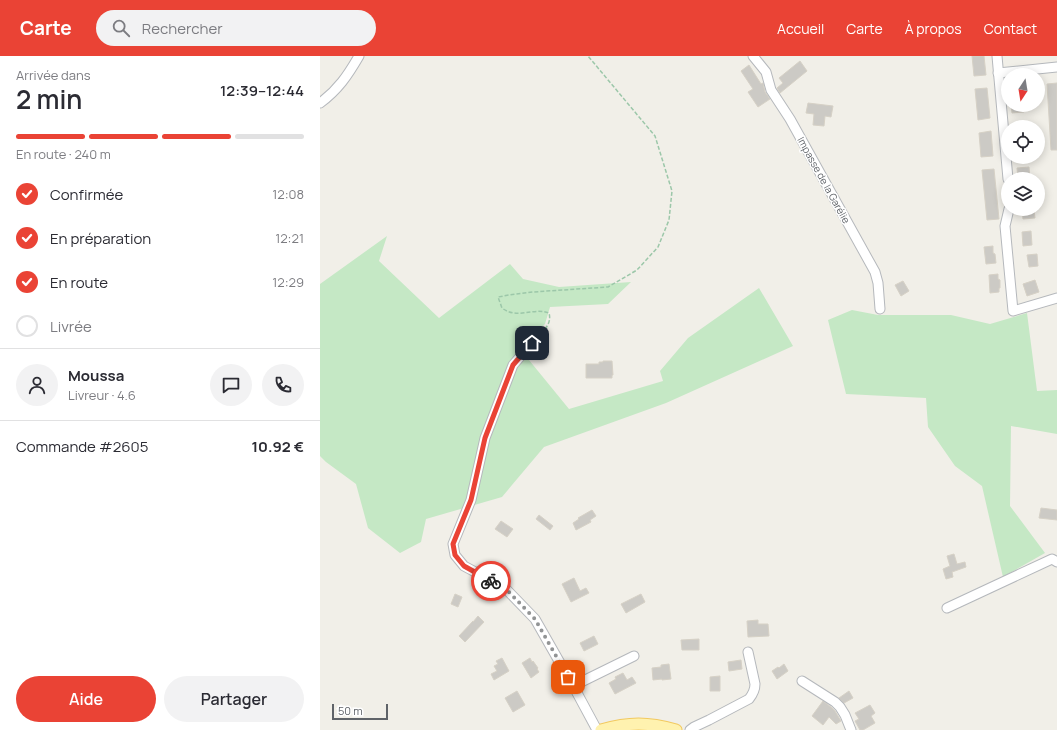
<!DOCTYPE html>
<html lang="fr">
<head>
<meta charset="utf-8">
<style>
  :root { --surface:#fff; --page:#f2f2f3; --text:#2b2b33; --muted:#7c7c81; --line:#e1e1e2; --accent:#ea4335 }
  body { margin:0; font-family:Manrope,sans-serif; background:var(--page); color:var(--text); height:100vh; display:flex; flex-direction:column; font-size:15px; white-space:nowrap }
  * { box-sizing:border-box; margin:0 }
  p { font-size:13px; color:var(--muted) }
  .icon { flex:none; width:22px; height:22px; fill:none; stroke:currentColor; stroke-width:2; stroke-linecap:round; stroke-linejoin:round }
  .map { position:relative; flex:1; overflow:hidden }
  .drawer { display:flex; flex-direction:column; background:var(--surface); width:320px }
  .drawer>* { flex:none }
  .needle { width:26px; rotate:192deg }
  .controls { position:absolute; left:681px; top:12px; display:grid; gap:8px }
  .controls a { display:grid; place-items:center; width:44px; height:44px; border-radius:50%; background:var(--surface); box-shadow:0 2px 10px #0003; font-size:20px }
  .scale { position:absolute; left:12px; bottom:10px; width:56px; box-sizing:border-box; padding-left:4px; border:2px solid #5f6368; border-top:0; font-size:11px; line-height:14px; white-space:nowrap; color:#5f6368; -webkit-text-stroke:3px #fff; paint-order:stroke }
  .pin { position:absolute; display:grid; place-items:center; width:34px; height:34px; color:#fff; margin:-17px; border-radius:8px; box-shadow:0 2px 6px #0006 }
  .courier { position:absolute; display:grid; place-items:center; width:40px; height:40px; margin:-20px; border:3px solid #ea4335; border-radius:50%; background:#fff; color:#222; box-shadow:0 1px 5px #0007 }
  .head em { font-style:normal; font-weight:600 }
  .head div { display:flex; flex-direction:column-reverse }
  .head { display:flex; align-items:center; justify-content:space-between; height:68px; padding:0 16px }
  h1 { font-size:26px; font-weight:600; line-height:30px }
  .bar { display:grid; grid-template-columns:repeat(4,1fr); gap:6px 4px; align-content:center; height:48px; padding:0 16px }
  .bar i { height:5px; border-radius:3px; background:var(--line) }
  .bar .on { background:var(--accent) }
  .bar p { grid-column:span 4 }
  .line { display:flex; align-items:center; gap:10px; padding:0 16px; border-top:1px solid var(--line) }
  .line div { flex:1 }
  .round { display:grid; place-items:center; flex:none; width:42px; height:42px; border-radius:21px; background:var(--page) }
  ol { padding:0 16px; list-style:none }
  li { display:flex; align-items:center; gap:12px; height:44px }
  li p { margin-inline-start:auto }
  li .icon { padding:4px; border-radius:50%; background:var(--accent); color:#fff; stroke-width:4 }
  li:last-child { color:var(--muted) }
  li i { width:22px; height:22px; border:2px solid var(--line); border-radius:50% }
  .primary-button { display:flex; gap:8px; margin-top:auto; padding:8px 16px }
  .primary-button a { flex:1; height:46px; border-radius:24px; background:var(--accent); color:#fff; font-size:16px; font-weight:600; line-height:46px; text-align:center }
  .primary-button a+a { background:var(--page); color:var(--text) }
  header { display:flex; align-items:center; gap:24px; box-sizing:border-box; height:56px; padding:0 20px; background:var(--accent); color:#fff }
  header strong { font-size:19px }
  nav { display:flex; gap:22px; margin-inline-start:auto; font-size:14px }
  .search { width:280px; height:36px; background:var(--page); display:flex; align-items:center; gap:10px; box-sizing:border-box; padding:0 14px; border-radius:22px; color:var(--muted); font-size:15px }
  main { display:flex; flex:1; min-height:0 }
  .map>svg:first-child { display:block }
</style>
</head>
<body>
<header>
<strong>Carte</strong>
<div class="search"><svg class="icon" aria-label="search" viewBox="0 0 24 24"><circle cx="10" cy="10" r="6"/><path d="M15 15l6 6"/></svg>Rechercher</div>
<nav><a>Accueil</a><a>Carte</a><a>À propos</a><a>Contact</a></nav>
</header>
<main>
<section class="drawer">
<div class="head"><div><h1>2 min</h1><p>Arrivée dans</p></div><em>12:39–12:44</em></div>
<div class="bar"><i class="on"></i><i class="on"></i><i class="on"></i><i></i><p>En route · 240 m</p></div>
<ol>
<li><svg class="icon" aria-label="check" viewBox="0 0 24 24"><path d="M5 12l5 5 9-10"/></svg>Confirmée<p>12:08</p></li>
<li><svg class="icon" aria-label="check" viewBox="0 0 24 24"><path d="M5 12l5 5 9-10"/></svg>En préparation<p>12:21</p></li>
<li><svg class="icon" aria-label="check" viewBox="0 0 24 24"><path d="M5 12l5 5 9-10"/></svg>En route<p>12:29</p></li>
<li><i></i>Livrée</li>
</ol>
<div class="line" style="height:72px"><a class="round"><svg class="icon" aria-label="person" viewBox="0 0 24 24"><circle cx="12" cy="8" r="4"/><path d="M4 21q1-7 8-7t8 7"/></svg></a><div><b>Moussa</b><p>Livreur · 4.6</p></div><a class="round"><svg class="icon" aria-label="chat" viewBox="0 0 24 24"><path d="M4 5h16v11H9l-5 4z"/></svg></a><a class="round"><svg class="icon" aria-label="phone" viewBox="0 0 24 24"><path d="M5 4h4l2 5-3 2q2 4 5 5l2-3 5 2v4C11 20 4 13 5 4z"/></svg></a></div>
<div class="line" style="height:52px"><div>Commande #2605</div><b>10.92 €</b></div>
<div class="primary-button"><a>Aide</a><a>Partager</a></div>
</section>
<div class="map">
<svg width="737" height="674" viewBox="0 0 737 674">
  <rect width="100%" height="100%" fill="#f1efe8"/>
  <g fill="#c5e8c5">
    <path d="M67,180L59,205L119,262L190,208L203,223L239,231L311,226L288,248L230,251L225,268L200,293L249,353L343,325L340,315L368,282L439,232L473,290L346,347L224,391L182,441L106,463L101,486L80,497L48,472L36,428L6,406L0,400V228Z"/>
    <path d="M532,254L558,259H631L670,268L707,257L717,335L737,334V378L691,370L690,450L725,497L683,521L662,430L635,410L608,371L606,342L526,338L508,264Z"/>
  </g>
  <g fill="#cccac5" stroke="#d6d1c6">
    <path d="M652,0H664L666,19L654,20Z"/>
    <path d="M480,5L487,15L460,37L457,32L463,27L459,22Z"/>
    <path d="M429,9L441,28L443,27L445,36L450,43L438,51L428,36L433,33L421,15Z"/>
    <path d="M737,27V94H731L727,28Z"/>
    <path d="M667,32L670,62L658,64L655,33Z"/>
    <path d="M488,47L513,50L511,61L505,60L504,70L493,69L494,58L486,57Z"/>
    <path d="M691,49H703L704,56L692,57Z"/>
    <path d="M671,75L673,100L661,101L659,77Z"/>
    <path d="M709,111L710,123H698L697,112Z"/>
    <path d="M674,113L679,163L667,164L662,114Z"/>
    <path d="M702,153H714L715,162L703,163Z"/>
    <path d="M711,175L712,189L703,190L702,176Z"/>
    <path d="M673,190V197L675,198L676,207L666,208L664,191Z"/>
    <path d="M717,198L718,210L709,211L707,199Z"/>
    <path d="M678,218V223L680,224V232H679V236L670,237L669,219Z"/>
    <path d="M715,224L719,236L707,240L703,228Z"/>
    <path d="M583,225L589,235L581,240L575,229Z"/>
    <path d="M283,305H292L293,319H292V322H266V308H279V306H283Z"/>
    <path d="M721,452L737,454V464L719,462Z"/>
    <path d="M272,454L276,460L270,464L271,466L256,474L253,467L259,463L258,462Z"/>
    <path d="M219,459L233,470L230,474L216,463Z"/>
    <path d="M181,465L193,473L187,481L175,473Z"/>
    <path d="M634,498L637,508L645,506L646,511L632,516L633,521L626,523L623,513L630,510L627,500Z"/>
    <path d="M254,522L260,535L266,532L269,537L251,546L242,528Z"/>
    <path d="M135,538L142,541L138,551L131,548Z"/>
    <path d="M321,538L325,546L306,557L301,548Z"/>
    <path d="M158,560L164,566L145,586L139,580L153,565V566Z"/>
    <path d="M438,564V568H448L449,580L428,581L427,565Z"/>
    <path d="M274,580L278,588L264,595L260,587Z"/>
    <path d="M379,583V594H362L361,584Z"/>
    <path d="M182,602L189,615L174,624L171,618L177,615L174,610L178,608L176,605Z"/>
    <path d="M210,602L212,606L213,605L218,612L217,613L219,616L211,622L202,607Z"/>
    <path d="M421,604L422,613L409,615L408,606Z"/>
    <path d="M349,608L351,623L342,624V623L333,624L332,612L341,611V609Z"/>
    <path d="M464,608L468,615L457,623L452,615L458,611L459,612Z"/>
    <path d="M303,617L307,624L312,621L316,627L295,638L289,627L296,623L295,621Z"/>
    <path d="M400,620V635H390V621Z"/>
    <path d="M197,635L205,649L193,656L185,642Z"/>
    <path d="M529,635L533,642L524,647L519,642Z"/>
    <path d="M503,645L511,651L515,655L521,665L516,668L509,661L503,669L492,660Z"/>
    <path d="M550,649L555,657L551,660L555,667L543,674H540L535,665L539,663L535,657Z"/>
  </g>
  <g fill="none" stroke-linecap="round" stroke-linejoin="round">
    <defs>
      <g id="minor">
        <path d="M433,0L446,16L451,34L470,63L555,216L558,227L560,253"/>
        <path d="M677,0L688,123"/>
        <path d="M678,17L737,11"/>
        <path d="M0,47C18,34 28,19 39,0"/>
        <path d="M689,153L685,170L693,255L737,242"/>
        <path d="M212,287L193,309L165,382L151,444L133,488L135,499L144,510L185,532L215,563L256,635L277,674"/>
        <path d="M627,552L732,503L737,506"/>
        <path d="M482,625L515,646L520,651L525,659L531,674"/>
        <path d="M253,630L314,600"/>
        <path d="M370,674L374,671L389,664L429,643C433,638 435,634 435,628L428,596"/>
      </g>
      <path id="major" d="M281,674C309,666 328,666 356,674"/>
    </defs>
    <use href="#minor" stroke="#b5b8bc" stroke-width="11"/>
    <use href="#major" stroke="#f2c960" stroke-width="13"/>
    <path stroke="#9cc7a9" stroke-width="1.5" stroke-dasharray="4 2" stroke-linecap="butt" d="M217,282C224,274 232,268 229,257C212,251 198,264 182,252L178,241L189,239L213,236L288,231L317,214L338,191L349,164L352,135L335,80L268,0"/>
    <use href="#minor" stroke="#fff" stroke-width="9"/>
    <use href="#major" stroke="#fff2af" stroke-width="11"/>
  </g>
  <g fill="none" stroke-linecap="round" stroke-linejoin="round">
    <path stroke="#929495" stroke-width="4" stroke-dasharray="0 7.2" d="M171,525L185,532L215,563L248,621"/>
    <path stroke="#ea4335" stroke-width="5" d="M171,525L144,510L135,499L133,488L151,444L165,382L193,309L212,287"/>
  </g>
  <g text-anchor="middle" stroke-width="3" stroke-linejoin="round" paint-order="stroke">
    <g font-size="10" fill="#5f6368" stroke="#fff">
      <text transform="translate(504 124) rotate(61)" y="4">Impasse de la Garélie</text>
    </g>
  </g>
</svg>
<div class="controls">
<a><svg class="needle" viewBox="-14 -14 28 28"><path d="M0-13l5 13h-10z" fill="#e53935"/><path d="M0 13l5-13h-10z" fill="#7c7c81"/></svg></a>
<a><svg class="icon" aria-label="locate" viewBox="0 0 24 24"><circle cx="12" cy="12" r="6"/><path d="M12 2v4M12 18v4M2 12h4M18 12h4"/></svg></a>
<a><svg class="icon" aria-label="layers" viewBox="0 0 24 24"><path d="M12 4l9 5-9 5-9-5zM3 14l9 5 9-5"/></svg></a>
</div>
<div class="scale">50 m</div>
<div class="pin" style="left:248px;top:621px;background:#ea580c"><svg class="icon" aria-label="bag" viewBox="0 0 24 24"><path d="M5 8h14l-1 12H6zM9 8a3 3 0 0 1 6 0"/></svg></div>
<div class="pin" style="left:212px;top:287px;background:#1f2937"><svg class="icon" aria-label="home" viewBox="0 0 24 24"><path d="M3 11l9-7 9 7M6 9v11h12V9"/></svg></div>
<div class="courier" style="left:171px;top:525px"><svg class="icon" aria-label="bike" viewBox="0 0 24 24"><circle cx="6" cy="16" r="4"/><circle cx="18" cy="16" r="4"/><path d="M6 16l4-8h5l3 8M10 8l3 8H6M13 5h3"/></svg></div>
</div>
</main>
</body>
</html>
